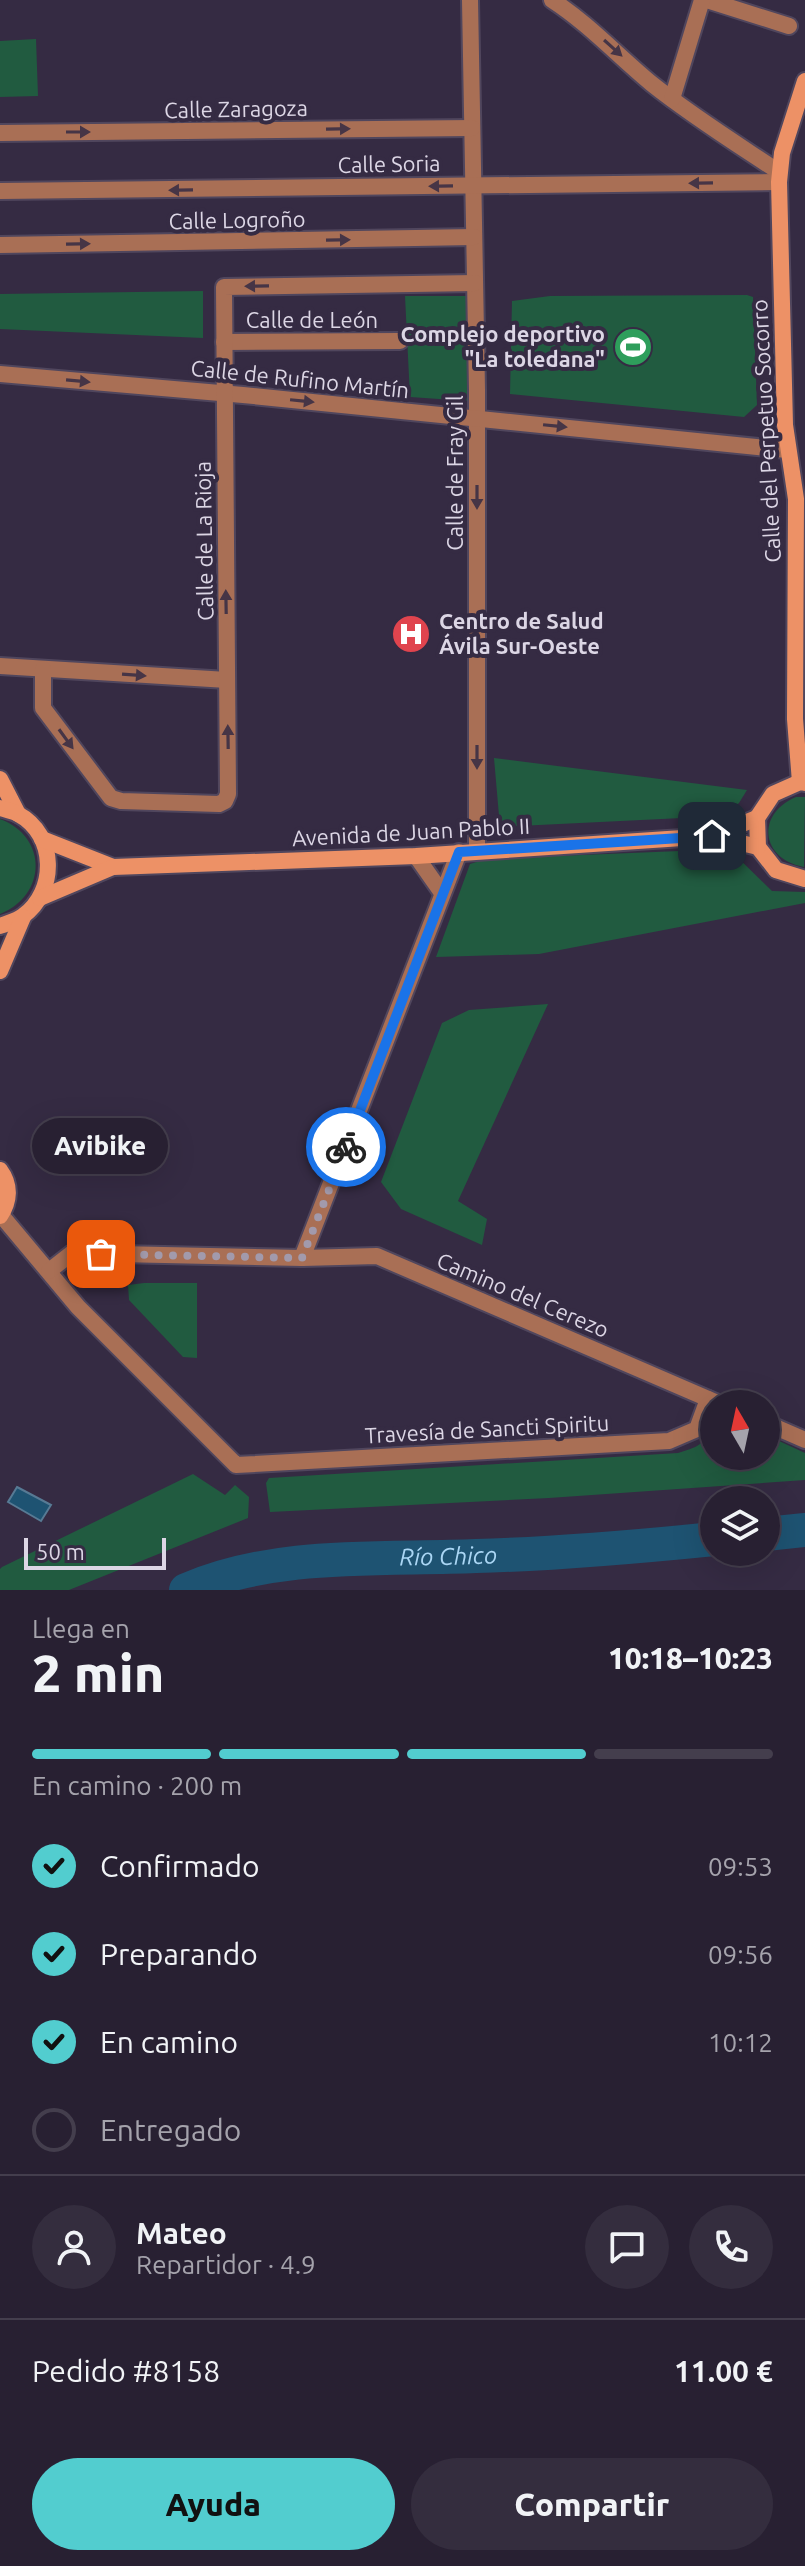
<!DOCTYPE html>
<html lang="es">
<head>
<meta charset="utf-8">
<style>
  :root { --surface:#282032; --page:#342d3e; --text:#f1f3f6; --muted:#a5a3ac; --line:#443e4d; --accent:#52cdcf }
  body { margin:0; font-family:Ubuntu,sans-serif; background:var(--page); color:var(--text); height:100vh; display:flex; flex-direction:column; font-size:30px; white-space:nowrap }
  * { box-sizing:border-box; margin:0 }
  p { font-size:26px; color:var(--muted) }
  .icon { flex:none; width:44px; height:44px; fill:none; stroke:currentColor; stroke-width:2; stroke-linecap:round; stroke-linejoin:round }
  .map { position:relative; height:1590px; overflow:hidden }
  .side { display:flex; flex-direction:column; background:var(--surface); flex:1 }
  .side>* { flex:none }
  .needle { width:52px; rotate:351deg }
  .controls { position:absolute; left:700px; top:1390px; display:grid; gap:16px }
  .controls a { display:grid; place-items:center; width:80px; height:80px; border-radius:50%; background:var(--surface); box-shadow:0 8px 32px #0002,0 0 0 2px var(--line); font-size:40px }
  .scale { position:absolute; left:24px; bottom:20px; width:142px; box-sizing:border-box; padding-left:8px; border:4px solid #dcd6e5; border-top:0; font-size:22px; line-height:28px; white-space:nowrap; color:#dcd6e5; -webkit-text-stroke:6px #352b43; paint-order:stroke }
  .pin { position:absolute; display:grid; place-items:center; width:68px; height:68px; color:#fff; margin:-34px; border-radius:16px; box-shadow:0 4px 12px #0006 }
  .courier { position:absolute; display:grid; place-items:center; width:80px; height:80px; margin:-40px; border:6px solid #1a73e8; border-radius:50%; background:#fff; color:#222; box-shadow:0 2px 10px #0007 }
  .bubble { position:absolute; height:56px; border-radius:28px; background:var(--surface); box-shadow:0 8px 32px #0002,0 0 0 2px var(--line); font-size:26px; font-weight:800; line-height:56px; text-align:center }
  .overview em { font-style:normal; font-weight:800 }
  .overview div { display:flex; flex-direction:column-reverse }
  .overview { display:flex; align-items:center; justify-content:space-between; height:136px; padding:0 32px }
  h1 { font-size:52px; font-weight:800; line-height:60px }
  .bar { display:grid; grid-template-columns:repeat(4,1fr); gap:12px 8px; align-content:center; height:96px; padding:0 32px }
  .bar i { height:10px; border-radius:6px; background:var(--line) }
  .bar .active { background:var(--accent) }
  .bar p { grid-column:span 4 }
  .line { display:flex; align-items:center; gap:20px; padding:0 32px; border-top:2px solid var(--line) }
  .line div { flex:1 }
  .round { display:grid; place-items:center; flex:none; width:84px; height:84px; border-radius:42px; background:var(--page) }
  ol { padding:0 32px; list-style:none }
  li { display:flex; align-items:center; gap:24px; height:88px }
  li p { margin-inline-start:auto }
  li .icon { padding:8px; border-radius:50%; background:var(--accent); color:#111; stroke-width:4 }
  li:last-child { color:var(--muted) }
  li i { width:44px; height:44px; border:4px solid var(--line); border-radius:50% }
  .primary-button { display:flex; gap:16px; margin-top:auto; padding:16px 32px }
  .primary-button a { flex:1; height:92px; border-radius:48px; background:var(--accent); color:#111; font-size:32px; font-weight:800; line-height:92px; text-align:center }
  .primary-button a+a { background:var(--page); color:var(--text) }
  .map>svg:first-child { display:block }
</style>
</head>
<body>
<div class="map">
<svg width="805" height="1590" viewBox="0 0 805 1590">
  <rect width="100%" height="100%" fill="#352b43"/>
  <g fill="#215b40">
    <path d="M36,39L38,96L0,97V41Z"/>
    <path d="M203,291V338L0,329V294Z"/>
    <path d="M747,295L753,297L757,405L744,417L510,394L512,301L550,296Z"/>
    <path d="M405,296H467L468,401L410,397Z"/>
    <path d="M494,758L747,790L739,803L723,816L500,827Z"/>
    <path d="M796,797H805L804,867C761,860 755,814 796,797Z"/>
    <path d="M0,819C48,837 47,895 0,914Z"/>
    <path d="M729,849L772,891L805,892V903L539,954L436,957L470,864L486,859Z"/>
    <path d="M548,1004L458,1201L487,1219L482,1245L401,1209L381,1182L442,1023L469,1010Z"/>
    <path d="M144,1283H197V1358L183,1357L129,1300L128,1285Z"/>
    <path d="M714,1422V1456H766V1435L805,1453V1480L549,1498L270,1512L266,1483L269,1478L678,1453C701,1446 705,1444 714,1422Z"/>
    <path d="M193,1474L225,1495L235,1485L249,1497L248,1518L69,1590H0V1569L2,1567Z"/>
  </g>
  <path fill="#1e5372" stroke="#577a94" stroke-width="2" d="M17,1487L51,1505L41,1521L8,1502Z"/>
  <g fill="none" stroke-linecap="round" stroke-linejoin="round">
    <g stroke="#1e5372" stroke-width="34">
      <path d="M766,1534L805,1530"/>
      <path id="s1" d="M186,1590C276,1551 380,1560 476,1556C556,1554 634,1547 714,1539"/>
    </g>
    <defs>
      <g id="street">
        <path d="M470,0L477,390V850"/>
        <path d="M552,0C589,24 618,56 652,84C692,116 737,144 779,172"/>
        <path d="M707,0L789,26"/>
        <path d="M672,99L702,0"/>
        <path d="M0,133L472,128"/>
        <path d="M0,191L779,182"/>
        <path d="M0,245L474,237"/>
        <path d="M224,342L400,341"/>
        <path d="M0,374L243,395L787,450"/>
        <path d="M0,666L227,680"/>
        <path d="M43,669V708L111,798L121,801L219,804L225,801L228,794L224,287L475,283"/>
        <path d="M416,856L442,893"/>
        <path d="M1,1215L78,1307L236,1465L669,1441L697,1429L708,1399"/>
        <path d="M302,1258L459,852"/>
        <path d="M49,1271L72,1253L302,1258L377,1256L720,1404"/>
        <path d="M766,1423L805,1440"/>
      </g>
      <g id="secondary">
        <path d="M0,779L18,814"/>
        <path d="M800,782L795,719L796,499L785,425L779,182L782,153L805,81"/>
        <path d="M805,783L800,782L773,794L757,818L758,847L776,870L805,879"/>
        <path d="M0,808C6,810 13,811 18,814C57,835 57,891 23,916C17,921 7,923 0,926"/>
        <path d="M712,836L757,818"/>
        <path d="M42,839L113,867"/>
        <path d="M40,898L113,867L416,856L712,836L758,847"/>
        <path d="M0,971L23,917"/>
        <path d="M0,1170C11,1185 10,1201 0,1216"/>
      </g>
    </defs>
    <use href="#street" stroke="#50465d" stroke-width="20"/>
    <use href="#secondary" stroke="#50465d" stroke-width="20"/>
    <use href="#street" stroke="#a96f55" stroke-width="16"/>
    <use href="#secondary" stroke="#ed9166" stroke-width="16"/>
  </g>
  <defs><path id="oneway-solid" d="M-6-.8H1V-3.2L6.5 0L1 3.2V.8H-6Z" transform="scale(2)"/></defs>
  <g fill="#463546">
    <use href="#oneway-solid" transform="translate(613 48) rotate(42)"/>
    <use href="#oneway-solid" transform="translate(338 129) rotate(-1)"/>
    <use href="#oneway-solid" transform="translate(78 132)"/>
    <use href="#oneway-solid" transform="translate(701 183) rotate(179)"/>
    <use href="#oneway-solid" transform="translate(441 186) rotate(179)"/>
    <use href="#oneway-solid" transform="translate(181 190) rotate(179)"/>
    <use href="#oneway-solid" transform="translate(338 240) rotate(-1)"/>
    <use href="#oneway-solid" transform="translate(78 244) rotate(-1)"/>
    <use href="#oneway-solid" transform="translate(257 286) rotate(179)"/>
    <use href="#oneway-solid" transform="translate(78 381) rotate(5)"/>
    <use href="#oneway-solid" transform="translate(302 401) rotate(6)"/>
    <use href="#oneway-solid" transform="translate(555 426) rotate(6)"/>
    <use href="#oneway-solid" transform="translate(477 497) rotate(90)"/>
    <use href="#oneway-solid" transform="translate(226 602) rotate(-91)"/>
    <use href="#oneway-solid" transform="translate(134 675) rotate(4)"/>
    <use href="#oneway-solid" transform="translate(228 737) rotate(-91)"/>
    <use href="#oneway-solid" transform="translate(66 739) rotate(54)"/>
    <use href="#oneway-solid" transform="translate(477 757) rotate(90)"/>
  </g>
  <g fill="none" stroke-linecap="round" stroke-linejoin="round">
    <path stroke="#a29aac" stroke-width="8" stroke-dasharray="0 14.4" d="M101,1254L302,1258L346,1147"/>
    <path stroke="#1a73e8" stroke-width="10" d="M346,1147L459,852L712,836"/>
  </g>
  <defs>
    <symbol id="stadium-disc" viewBox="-11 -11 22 22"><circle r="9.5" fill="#2e9e5b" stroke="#352b43"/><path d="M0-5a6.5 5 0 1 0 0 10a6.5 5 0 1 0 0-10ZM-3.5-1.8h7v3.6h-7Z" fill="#fff"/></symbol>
    <symbol id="hospital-disc" viewBox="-11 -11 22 22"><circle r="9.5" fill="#e0444e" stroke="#352b43"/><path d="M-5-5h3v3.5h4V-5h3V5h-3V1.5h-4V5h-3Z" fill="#fff"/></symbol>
  </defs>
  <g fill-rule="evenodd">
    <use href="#stadium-disc" x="611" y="325" width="44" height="44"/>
    <use href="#hospital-disc" x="389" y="612" width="44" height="44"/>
  </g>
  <g text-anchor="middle" stroke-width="8" stroke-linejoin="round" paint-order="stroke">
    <g font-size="22" fill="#dcd6e5" stroke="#352b43">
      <text transform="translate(236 109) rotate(-1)" y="8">Calle Zaragoza</text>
      <text transform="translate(389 164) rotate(-1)" y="8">Calle Soria</text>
      <text transform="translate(237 220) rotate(-1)" y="8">Calle Logroño</text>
      <text x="312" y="328">Calle de León</text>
      <text transform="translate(300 379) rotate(6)" y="8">Calle de Rufino Martín</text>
      <text transform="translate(766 431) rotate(-93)" y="8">Calle del Perpetuo Socorro</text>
      <text transform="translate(455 473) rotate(-90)" y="8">Calle de Fray Gil</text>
      <text transform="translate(204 541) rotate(-91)" y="8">Calle de La Rioja</text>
      <text transform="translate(411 832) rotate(-3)" y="8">Avenida de Juan Pablo II</text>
      <text transform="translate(523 1295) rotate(23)" y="8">Camino del Cerezo</text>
      <text transform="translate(487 1429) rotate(-3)" y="8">Travesía de Sancti Spiritu</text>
    </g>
    <g font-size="22" font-weight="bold" fill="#dcd6e5" stroke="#352b43" text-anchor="end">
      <text x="605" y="342">Complejo deportivo<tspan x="605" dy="25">"La toledana"</tspan></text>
      <text x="439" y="629" text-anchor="start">Centro de Salud<tspan x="439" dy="25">Ávila Sur-Oeste</tspan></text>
    </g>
    <g font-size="24" font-style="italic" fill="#aad6f4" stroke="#352b43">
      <text dy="8" stroke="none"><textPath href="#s1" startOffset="266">Río Chico</textPath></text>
    </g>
  </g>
</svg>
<div class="controls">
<a><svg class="needle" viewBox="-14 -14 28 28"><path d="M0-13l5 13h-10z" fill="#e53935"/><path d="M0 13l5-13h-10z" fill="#a5a3ac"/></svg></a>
<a><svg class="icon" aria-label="layers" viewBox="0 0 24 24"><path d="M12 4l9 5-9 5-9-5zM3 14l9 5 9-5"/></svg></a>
</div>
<div class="scale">50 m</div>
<div class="pin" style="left:101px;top:1254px;background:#ea580c"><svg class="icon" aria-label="bag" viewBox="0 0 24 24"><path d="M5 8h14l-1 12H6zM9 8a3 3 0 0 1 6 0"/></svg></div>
<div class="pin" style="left:712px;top:836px;background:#1f2937"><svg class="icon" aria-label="home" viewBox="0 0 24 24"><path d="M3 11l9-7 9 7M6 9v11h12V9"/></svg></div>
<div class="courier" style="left:346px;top:1147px"><svg class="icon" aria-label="bike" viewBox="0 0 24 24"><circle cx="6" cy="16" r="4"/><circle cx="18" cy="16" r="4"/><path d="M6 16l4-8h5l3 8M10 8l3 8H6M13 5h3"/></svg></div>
<div class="bubble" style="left:32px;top:1118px;width:136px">Avibike</div>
</div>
<section class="side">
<div class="overview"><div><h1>2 min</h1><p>Llega en</p></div><em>10:18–10:23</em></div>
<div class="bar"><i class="active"></i><i class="active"></i><i class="active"></i><i></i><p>En camino · 200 m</p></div>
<ol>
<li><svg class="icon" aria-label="check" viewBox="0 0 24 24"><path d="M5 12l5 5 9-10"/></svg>Confirmado<p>09:53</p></li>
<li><svg class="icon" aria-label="check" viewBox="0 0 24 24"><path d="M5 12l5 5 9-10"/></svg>Preparando<p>09:56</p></li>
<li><svg class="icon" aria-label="check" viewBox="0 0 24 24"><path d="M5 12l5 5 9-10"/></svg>En camino<p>10:12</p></li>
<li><i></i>Entregado</li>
</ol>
<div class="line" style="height:144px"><a class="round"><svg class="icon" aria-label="person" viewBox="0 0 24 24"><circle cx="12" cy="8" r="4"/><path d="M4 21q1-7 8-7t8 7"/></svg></a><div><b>Mateo</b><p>Repartidor · 4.9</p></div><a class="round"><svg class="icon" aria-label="chat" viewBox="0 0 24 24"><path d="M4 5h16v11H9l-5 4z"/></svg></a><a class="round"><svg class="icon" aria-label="phone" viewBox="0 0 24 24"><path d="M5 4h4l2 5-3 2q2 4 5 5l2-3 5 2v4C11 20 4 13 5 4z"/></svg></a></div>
<div class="line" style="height:104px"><div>Pedido #8158</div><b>11.00 €</b></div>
<div class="primary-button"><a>Ayuda</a><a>Compartir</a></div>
</section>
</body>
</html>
